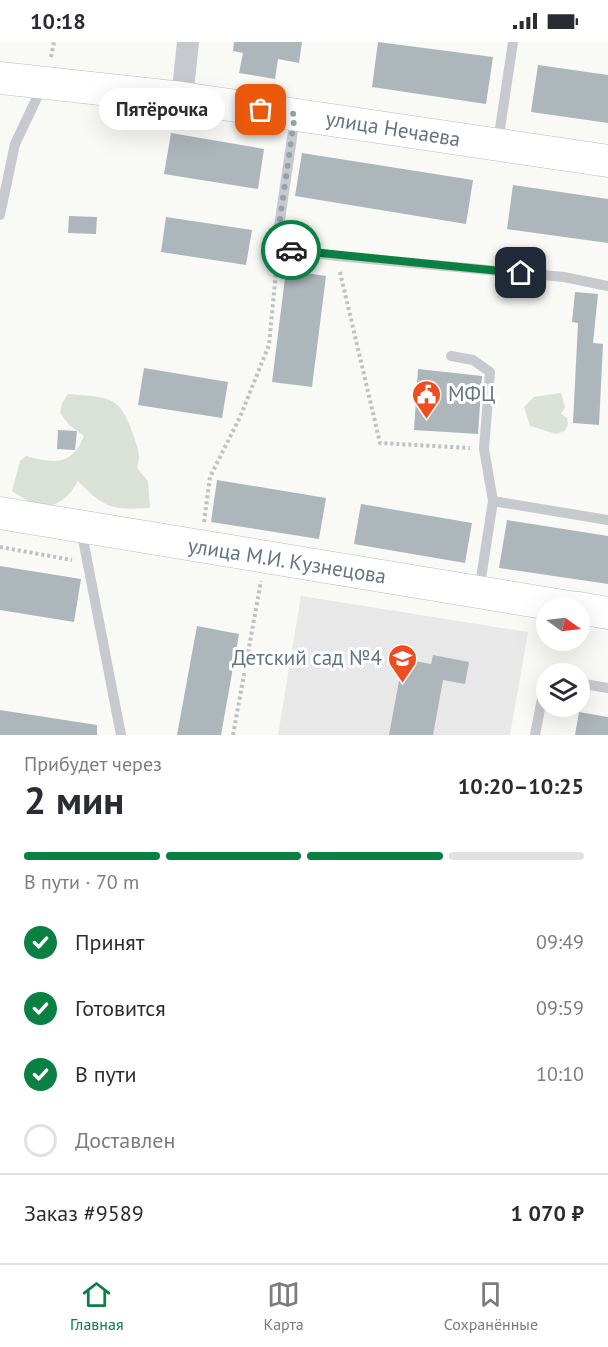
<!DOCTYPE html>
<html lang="ru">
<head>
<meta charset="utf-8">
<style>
  :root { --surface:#fff; --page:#f2f2f3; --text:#2b2b33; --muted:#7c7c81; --line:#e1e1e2; --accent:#0b8043 }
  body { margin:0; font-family:"PT Sans",sans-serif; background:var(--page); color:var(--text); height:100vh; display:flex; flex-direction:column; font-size:22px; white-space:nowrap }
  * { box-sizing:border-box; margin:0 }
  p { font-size:20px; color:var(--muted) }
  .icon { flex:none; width:33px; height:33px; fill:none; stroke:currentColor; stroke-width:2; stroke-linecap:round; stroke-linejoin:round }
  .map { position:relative; height:693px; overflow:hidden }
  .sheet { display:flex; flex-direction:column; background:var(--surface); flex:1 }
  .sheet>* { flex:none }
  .needle { width:39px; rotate:104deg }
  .tools { position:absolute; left:536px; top:555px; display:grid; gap:12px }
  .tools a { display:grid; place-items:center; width:54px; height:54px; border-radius:50%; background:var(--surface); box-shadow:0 6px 24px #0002; font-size:30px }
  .pin { position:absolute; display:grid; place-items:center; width:51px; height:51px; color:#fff; margin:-26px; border-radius:12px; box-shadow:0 3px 9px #0006 }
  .courier { position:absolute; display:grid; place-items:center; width:60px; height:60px; margin:-30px; border:4px solid #0b8043; border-radius:50%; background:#fff; color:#222; box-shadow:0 2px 8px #0007 }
  .bubble { position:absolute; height:42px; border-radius:21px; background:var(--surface); box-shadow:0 6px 24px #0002; font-size:20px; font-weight:600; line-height:42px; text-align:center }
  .summary em { font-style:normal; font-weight:600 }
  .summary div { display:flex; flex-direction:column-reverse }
  .summary { display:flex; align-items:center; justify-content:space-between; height:102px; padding:0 24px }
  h1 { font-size:39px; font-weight:600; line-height:45px }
  .bar { display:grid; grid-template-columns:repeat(4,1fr); gap:9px 6px; align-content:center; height:72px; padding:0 24px }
  .bar i { height:8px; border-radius:4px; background:var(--line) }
  .bar .on { background:var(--accent) }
  .bar p { grid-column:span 4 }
  .line { display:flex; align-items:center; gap:15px; padding:0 24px; border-top:2px solid var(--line) }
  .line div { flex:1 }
  ol { padding:0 24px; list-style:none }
  li { display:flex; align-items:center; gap:18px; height:66px }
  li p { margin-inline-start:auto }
  li .icon { padding:6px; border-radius:50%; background:var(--accent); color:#fff; stroke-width:4 }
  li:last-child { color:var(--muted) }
  li i { width:33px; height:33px; border:3px solid var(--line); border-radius:50% }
  .status { display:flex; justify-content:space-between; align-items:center; height:42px; padding:0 30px; background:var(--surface); direction:ltr }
  .status svg { height:16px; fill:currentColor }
  .dock { display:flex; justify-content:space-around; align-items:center; height:84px; border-top:2px solid var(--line); background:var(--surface); font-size:16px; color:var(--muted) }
  .dock a { display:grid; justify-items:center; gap:3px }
  .dock .on { color:var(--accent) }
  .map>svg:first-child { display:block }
</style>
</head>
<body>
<div class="status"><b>10:18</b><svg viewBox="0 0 49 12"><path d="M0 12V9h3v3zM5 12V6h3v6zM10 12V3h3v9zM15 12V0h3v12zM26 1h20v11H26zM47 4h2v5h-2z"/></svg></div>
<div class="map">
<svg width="608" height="693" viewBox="0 0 608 693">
  <rect width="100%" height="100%" fill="#f9f9f6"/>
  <path fill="#e7e8e7" d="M301,554L528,590L510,693H278Z"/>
  <g fill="#dae1d7">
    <path d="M561,351L565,365L561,372L567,376L568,382L565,389L556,392L530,384L524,365L534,355Z"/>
    <path d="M68,352C110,356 120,352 134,395C138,407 141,414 137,426L148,439L150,466C113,468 105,467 78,439C68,457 59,463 39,466L12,449L20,419L26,414C54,421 71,425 84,394L69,383L60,371L62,361Z"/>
  </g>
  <g fill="#adb6bb">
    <path d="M234,0H302L299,21L278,17L275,37L239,31L243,11L233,9Z"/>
    <path d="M378,0L493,15L486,62L372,45Z"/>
    <path d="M538,23L608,33V81L531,70Z"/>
    <path d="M171,91L264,107L258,147L164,132Z"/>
    <path d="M302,111L473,138L466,182L295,154Z"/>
    <path d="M513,143L608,157V201L507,187Z"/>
    <path d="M69,174L97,175L96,192L68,191Z"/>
    <path d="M166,175L252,188L246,223L161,210Z"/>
    <path d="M286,228L326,234L312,345L272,340Z"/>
    <path d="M575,250L598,252L593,301L603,302L599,383L573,381L578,281L572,280Z"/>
    <path d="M144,326L228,340L222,376L138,363Z"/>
    <path d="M418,327L482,334L478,392L414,388Z"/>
    <path d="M58,388L77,389L75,408L57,407Z"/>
    <path d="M217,438L326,456L319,497L211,480Z"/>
    <path d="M361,462L472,481L465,521L354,502Z"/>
    <path d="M507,478L608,494V542L499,526Z"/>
    <path d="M0,524L81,537L74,580L0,568Z"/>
    <path d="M197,584L239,592L221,693H177Z"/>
    <path d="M433,613L469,620L465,642L443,638L433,693H389L403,617L431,622Z"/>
    <path d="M0,668L97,683V693H0Z"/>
    <path d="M579,670L608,675V693H575Z"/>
  </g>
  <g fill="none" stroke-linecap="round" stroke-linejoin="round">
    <defs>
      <g id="secondary">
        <path d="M0,36L182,56L608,119"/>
        <path d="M0,471L575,566"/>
        <path d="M579,566L608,571"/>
      </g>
    </defs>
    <use href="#secondary" stroke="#b8bec2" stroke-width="33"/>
    <g stroke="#bfc2c4" stroke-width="4" stroke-dasharray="3 3" stroke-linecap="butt">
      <path d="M51,15L54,0"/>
      <path d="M340,230L380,401L470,406"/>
      <path d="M204,480L210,435L240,375L269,303L277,219"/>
      <path d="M0,505L72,518"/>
      <path d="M233,693L261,539"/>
    </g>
    <g stroke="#c6cace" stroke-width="10">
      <path d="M295,75L276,205L337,214L564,235L608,244"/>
      <path d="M498,100L513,0"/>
      <path d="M0,173L15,102L42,45"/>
      <path d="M451,314L473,318L490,330L484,407L493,459L479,549"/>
      <path d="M493,459L608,478"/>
      <path d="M81,487L121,693"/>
      <path d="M579,641L608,646"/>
      <path d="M535,693L546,636"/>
    </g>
    <path stroke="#c6cace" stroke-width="22" d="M182,56L188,0"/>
    <use href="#secondary" stroke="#fff" stroke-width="32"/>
  </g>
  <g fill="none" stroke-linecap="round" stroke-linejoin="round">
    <path stroke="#97a3ab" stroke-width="6" stroke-dasharray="0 10.8" d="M261,68L295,72L276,205L291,208"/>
    <path stroke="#0b8043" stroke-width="8" d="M291,208L521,231"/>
  </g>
  <defs>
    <symbol id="civic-pin" viewBox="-11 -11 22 30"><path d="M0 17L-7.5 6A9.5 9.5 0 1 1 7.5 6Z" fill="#ef4d20" stroke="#fff"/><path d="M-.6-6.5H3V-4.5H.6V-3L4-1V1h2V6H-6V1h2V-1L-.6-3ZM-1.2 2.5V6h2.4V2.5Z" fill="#fff"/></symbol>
    <symbol id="school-pin" viewBox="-11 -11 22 30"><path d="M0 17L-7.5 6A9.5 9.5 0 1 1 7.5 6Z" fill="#ef4d20" stroke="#fff"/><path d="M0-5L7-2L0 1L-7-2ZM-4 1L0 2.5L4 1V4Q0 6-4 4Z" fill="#fff"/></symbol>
  </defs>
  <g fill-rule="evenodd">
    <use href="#civic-pin" x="410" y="336" width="33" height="45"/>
    <use href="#school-pin" x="386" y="600" width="33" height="45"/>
  </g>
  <g text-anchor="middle" stroke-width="6" stroke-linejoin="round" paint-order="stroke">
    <g font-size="21" fill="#627583" stroke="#fff">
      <text transform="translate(393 87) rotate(9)" y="7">улица Нечаева</text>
      <text transform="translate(287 519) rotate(9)" y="7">улица М.И. Кузнецова</text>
    </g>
    <g font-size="21" fill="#627583" stroke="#fff" text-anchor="start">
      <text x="448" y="359">МФЦ</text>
      <text x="382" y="623" text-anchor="end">Детский сад №4</text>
    </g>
  </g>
</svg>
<div class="tools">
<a><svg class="needle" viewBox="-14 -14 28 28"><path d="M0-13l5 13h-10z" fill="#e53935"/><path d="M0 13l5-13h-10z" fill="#7c7c81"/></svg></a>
<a><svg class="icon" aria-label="layers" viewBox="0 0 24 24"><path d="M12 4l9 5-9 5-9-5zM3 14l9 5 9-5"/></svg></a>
</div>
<div class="pin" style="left:261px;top:68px;background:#ea580c"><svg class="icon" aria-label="bag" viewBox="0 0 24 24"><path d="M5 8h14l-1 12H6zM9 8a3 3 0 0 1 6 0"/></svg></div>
<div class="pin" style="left:521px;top:231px;background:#1f2937"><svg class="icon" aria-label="home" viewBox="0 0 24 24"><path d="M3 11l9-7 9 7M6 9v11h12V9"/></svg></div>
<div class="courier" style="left:291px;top:208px"><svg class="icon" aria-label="car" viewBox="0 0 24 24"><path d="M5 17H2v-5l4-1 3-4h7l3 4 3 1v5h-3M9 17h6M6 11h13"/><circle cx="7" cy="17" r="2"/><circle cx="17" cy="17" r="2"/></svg></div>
<div class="bubble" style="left:99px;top:46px;width:126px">Пятёрочка</div>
</div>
<section class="sheet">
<div class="summary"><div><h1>2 мин</h1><p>Прибудет через</p></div><em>10:20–10:25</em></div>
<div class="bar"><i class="on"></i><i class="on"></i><i class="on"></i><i></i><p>В пути · 70 m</p></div>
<ol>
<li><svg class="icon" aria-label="check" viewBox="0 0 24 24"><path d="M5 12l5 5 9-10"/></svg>Принят<p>09:49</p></li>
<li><svg class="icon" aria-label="check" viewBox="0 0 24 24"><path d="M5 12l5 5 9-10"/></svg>Готовится<p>09:59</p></li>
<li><svg class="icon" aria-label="check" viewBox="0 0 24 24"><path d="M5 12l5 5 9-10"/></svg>В пути<p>10:10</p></li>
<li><i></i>Доставлен</li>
</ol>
<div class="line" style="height:78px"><div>Заказ #9589</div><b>1 070 ₽</b></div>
</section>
<nav class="dock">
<a class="on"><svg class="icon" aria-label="home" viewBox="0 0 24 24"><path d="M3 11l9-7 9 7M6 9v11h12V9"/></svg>Главная</a>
<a><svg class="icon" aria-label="map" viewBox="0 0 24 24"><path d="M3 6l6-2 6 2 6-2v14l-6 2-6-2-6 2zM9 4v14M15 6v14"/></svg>Карта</a>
<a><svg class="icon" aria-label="saved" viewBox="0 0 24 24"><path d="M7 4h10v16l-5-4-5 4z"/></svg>Сохранённые</a>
</nav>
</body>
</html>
